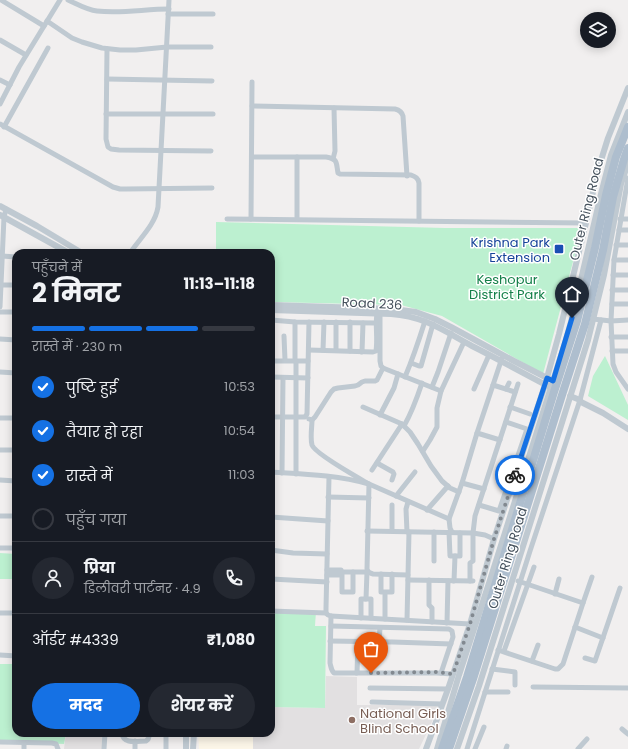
<!DOCTYPE html>
<html lang="hi">
<head>
<meta charset="utf-8">
<style>
  :root { --surface:#171b24; --page:#242831; --text:#f1f3f6; --muted:#9ea1a6; --line:#363941; --accent:#1571e4 }
  body { margin:0; font-family:Poppins,"Noto Sans Devanagari",sans-serif; background:var(--page); color:var(--text); height:100vh; display:flex; flex-direction:column; font-size:15px; white-space:nowrap }
  * { box-sizing:border-box; margin:0 }
  p { font-size:13px; color:var(--muted) }
  .icon { flex:none; width:22px; height:22px; fill:none; stroke:currentColor; stroke-width:2; stroke-linecap:round; stroke-linejoin:round }
  .map { position:relative; flex:1; overflow:hidden }
  .side { position:absolute; left:12px; top:249px; width:263px; height:488px; display:flex; flex-direction:column; background:var(--surface); border-radius:12px; box-shadow:0 2px 10px #0003 }
  .side>* { flex:none }
  .buttons { position:absolute; left:580px; top:12px; display:grid; gap:8px }
  .buttons a { display:grid; place-items:center; width:36px; height:36px; border-radius:50%; background:var(--surface); box-shadow:0 2px 10px #0003; font-size:20px }
  .pin { position:absolute; display:grid; place-items:center; width:34px; height:34px; color:#fff; margin:-41px -17px; border-radius:50% 50% 50% 0; rotate:-45deg; box-shadow:0 0 4px #0007 }
  .pin .icon { rotate:45deg }
  .courier { position:absolute; display:grid; place-items:center; width:40px; height:40px; margin:-20px; border:3px solid #1571e4; border-radius:50%; background:#fff; color:#222; box-shadow:0 1px 5px #0007 }
  .summary em { font-style:normal; font-weight:700 }
  .summary div { display:flex; flex-direction:column-reverse }
  .summary { display:flex; align-items:center; justify-content:space-between; height:68px; padding:0 20px }
  h1 { font-size:26px; font-weight:700; line-height:30px }
  .bar { display:grid; grid-template-columns:repeat(4,1fr); gap:6px 4px; align-content:center; height:48px; padding:0 20px }
  .bar i { height:5px; border-radius:3px; background:var(--line) }
  .bar .active { background:var(--accent) }
  .bar p { grid-column:span 4 }
  .line { display:flex; align-items:center; gap:10px; padding:0 20px; border-top:1px solid var(--line) }
  .line div { flex:1 }
  .round { display:grid; place-items:center; flex:none; width:42px; height:42px; border-radius:21px; background:var(--page) }
  ol { padding:0 20px; list-style:none }
  li { display:flex; align-items:center; gap:12px; height:44px }
  li p { margin-inline-start:auto }
  li .icon { padding:4px; border-radius:50%; background:var(--accent); color:#fff; stroke-width:4 }
  li:last-child { color:var(--muted) }
  li i { width:22px; height:22px; border:2px solid var(--line); border-radius:50% }
  .action { display:flex; gap:8px; margin-top:auto; padding:8px 20px }
  .action a { flex:1; height:46px; border-radius:24px; background:var(--accent); color:#fff; font-size:16px; font-weight:700; line-height:46px; text-align:center }
  .action a+a { background:var(--page); color:var(--text) }
  .map>svg:first-child { display:block }
</style>
</head>
<body>
<div class="map">
<svg width="628" height="749" viewBox="0 0 628 749">
  <rect width="100%" height="100%" fill="#f1efef"/>
  <path fill="#fcf6e8" d="M198,733H253V749H199Z"/>
  <g fill="#e2e0e1">
    <path d="M326,676L357,677V705H440L419,749H253V733H271V707L325,708Z"/>
    <path d="M66,733H103V749H64Z"/>
  </g>
  <g fill="#bcf0d0">
    <path d="M216,222L445,228H582L543,374L442,316L401,305L271,302V253H216Z"/>
    <path d="M605,356L628,405V420L588,396L593,376Z"/>
    <path d="M0,553L16,554L15,579H0Z"/>
    <path d="M271,611H316L315,626H326L325,708L271,707Z"/>
    <path d="M0,664H16V733H66L64,744L0,742Z"/>
  </g>
  <g fill="none" stroke-linecap="round" stroke-linejoin="round">
    <g stroke="#bfc9d1" stroke-width="5">
      <path d="M1,0L44,26"/>
      <path d="M68,0C77,4 87,10 97,11C121,14 145,9 169,9"/>
      <path d="M168,14H213"/>
      <path d="M47,21L72,38L82,42L102,48L120,50H136L167,47H211"/>
      <path d="M0,40L26,55"/>
      <path d="M107,49L106,139L108,147L111,149L119,150L211,151"/>
      <path d="M107,79L212,81"/>
      <path d="M0,80L10,85"/>
      <path d="M0,104L19,67L60,0"/>
      <path d="M252,106L395,109C399,110 402,112 403,116L407,176"/>
      <path d="M106,114H213"/>
      <path d="M0,124L113,187L120,189H126L212,188"/>
      <path d="M4,127L48,48"/>
      <path d="M252,157H326C338,159 336,162 338,173L340,174L411,175C416,177 418,178 419,183V221"/>
      <path d="M333,159L335,151L334,108"/>
      <path d="M628,178L614,260L611,321L613,364L616,372L628,389"/>
      <path d="M227,219L586,223"/>
      <path d="M251,219L252,82"/>
      <path d="M297,219V157"/>
      <path d="M620,219H628"/>
      <path d="M619,230H628"/>
      <path d="M616,245H628"/>
      <path d="M130,253C140,238 155,225 158,207L169,0"/>
      <path d="M2,256L16,257"/>
      <path d="M614,260H628"/>
      <path d="M613,275H628"/>
      <path d="M1,285H16"/>
      <path d="M612,290H628"/>
      <path d="M612,304H628"/>
      <path d="M0,307L4,217L6,209"/>
      <path d="M0,312H16"/>
      <path d="M380,313V361L381,366L383,368L441,391"/>
      <path d="M593,319L611,321L628,320"/>
      <path d="M271,320L295,322L376,323"/>
      <path d="M336,322V350"/>
      <path d="M350,322V351"/>
      <path d="M284,336L285,360"/>
      <path d="M611,337H628"/>
      <path d="M0,339L16,340"/>
      <path d="M309,350L373,352L376,351C378,338 375,326 377,313"/>
      <path d="M323,350L324,322"/>
      <path d="M612,351H628"/>
      <path d="M362,352L363,323"/>
      <path d="M271,361H308"/>
      <path d="M295,361V322"/>
      <path d="M296,361V474"/>
      <path d="M411,363L419,366H421L433,324"/>
      <path d="M0,372L16,373"/>
      <path d="M271,377L308,378"/>
      <path d="M405,377C413,358 419,340 425,321"/>
      <path d="M493,385L515,392"/>
      <path d="M432,387L438,372L451,333"/>
      <path d="M474,389L489,355"/>
      <path d="M506,389L509,383"/>
      <path d="M363,407L402,424L410,432L418,444L431,466L442,481L450,488L459,492"/>
      <path d="M510,407L530,414"/>
      <path d="M380,415L394,388L398,374"/>
      <path d="M271,417H305L307,414L309,322"/>
      <path d="M0,418H16"/>
      <path d="M309,419L312,420L315,417L331,392L334,389L338,388L355,386L358,385L362,382L365,381H375L377,380L383,368"/>
      <path d="M312,420C312,427 310,438 312,445C315,454 359,478 369,484L367,569C368,572 369,573 373,574L408,575"/>
      <path d="M404,426C412,412 417,398 422,383"/>
      <path d="M477,433L500,440"/>
      <path d="M0,450H16"/>
      <path d="M423,451L430,440L437,427V408L441,391L464,342"/>
      <path d="M377,463L393,472L394,474L392,480"/>
      <path d="M372,470L402,424"/>
      <path d="M271,472C304,474 338,475 369,484L449,519"/>
      <path d="M282,473L283,378"/>
      <path d="M329,477L326,608V613L328,615L331,616L470,624"/>
      <path d="M0,480L16,481"/>
      <path d="M462,483L484,489"/>
      <path d="M396,496L415,472"/>
      <path d="M328,497L369,498"/>
      <path d="M479,505L499,511L527,429L506,422"/>
      <path d="M427,510L448,486"/>
      <path d="M0,516H16"/>
      <path d="M271,517L328,521"/>
      <path d="M367,531L473,533L485,535L494,539"/>
      <path d="M392,531V505"/>
      <path d="M407,532L406,509L408,502"/>
      <path d="M449,532L450,556H460V533"/>
      <path d="M452,532L450,528L449,519L462,483L477,433L502,358"/>
      <path d="M0,548H16"/>
      <path d="M271,550L293,553L327,554"/>
      <path d="M434,561V532"/>
      <path d="M341,572H367L366,599"/>
      <path d="M342,572V592H353V572"/>
      <path d="M381,574V592H392V574"/>
      <path d="M327,575H341V570H327"/>
      <path d="M271,579L327,582"/>
      <path d="M408,580L473,581"/>
      <path d="M429,580V605L432,608V622"/>
      <path d="M454,581L455,556"/>
      <path d="M470,581V563L473,561V533L475,516L518,384"/>
      <path d="M555,594L559,579"/>
      <path d="M583,603L592,577"/>
      <path d="M271,611L326,613"/>
      <path d="M0,613H16"/>
      <path d="M331,616L330,663C331,667 331,670 334,673H437L453,674"/>
      <path d="M361,618V599H371V618"/>
      <path d="M385,619V593"/>
      <path d="M407,620L409,532"/>
      <path d="M447,623L448,581"/>
      <path d="M331,626L449,629L452,631L453,637L441,673"/>
      <path d="M575,627L603,638"/>
      <path d="M330,641L393,642L451,644"/>
      <path d="M379,642L380,628"/>
      <path d="M498,650L555,669H558L563,664L583,603L518,581"/>
      <path d="M504,651L534,567"/>
      <path d="M0,655L16,656"/>
      <path d="M585,658L595,661L620,588"/>
      <path d="M532,661L538,645"/>
      <path d="M492,669L515,672V685"/>
      <path d="M357,673L358,641"/>
      <path d="M533,687L628,688"/>
      <path d="M370,688L448,689"/>
      <path d="M485,692H508"/>
      <path d="M372,702L442,704"/>
      <path d="M622,729L628,734"/>
      <path d="M122,733C123,745 138,741 146,741C150,739 149,736 149,733"/>
      <path d="M135,741V749"/>
      <path d="M0,742L52,743L56,744L58,749"/>
      <path d="M24,749V743"/>
      <path d="M104,749L105,733"/>
      <path d="M166,749V733"/>
      <path d="M467,749L530,551L580,400L601,320"/>
      <path d="M475,749L484,727"/>
      <path d="M506,749L507,746"/>
      <path d="M578,749L587,739"/>
    </g>
    <g stroke="#bfc9d1" stroke-width="6">
      <path d="M0,206L37,226L82,253"/>
      <path d="M0,215L69,253"/>
      <path d="M271,305L393,309L416,312L435,319L451,327L514,361L549,379"/>
      <path d="M271,310L391,314C424,316 444,331 472,346C498,359 523,373 548,386"/>
      <path d="M570,396L580,400L581,402L603,413L628,429"/>
      <path d="M186,749V733"/>
      <path d="M193,749L194,733"/>
      <path d="M426,749L448,689L470,624L494,539L545,385L559,334L586,223L598,170L608,138L628,88"/>
      <path d="M437,749L459,675L490,580L565,343L572,318L601,194L611,155L628,112"/>
      <path d="M457,749L479,686L588,340L604,275L621,184L628,163"/>
    </g>
    <g stroke="#aebece" stroke-width="8">
      <path d="M442,749L467,677L554,392L577,321L595,248L606,195L616,157L628,127"/>
      <path d="M449,749L473,679L562,395L585,324L603,250L613,197L624,159L628,148"/>
    </g>
  </g>
  <g fill="none" stroke-linecap="round" stroke-linejoin="round">
    <path stroke="#828990" stroke-width="4" stroke-dasharray="0 7.2" d="M371,673L437,672L453,674L470,624L494,539L515,475"/>
    <path stroke="#1571e4" stroke-width="5" d="M515,475L547,378L553,381L572,318"/>
  </g>
  <rect fill="#1a4fb4" stroke="#fff" stroke-width="1.5" x="554" y="244" width="10" height="10" rx="2"/>
  <circle fill="#8d6e63" stroke="#fff" stroke-width="1.5" cx="352" cy="720" r="4"/>
  <g text-anchor="middle" stroke-width="3" stroke-linejoin="round" paint-order="stroke">
    <g font-size="13" fill="#46525d" stroke="#fff">
      <text transform="translate(586 209) rotate(-76)" y="5">Outer Ring Road</text>
      <text transform="translate(372 303) rotate(3)" y="5">Road 236</text>
      <text transform="translate(507 558) rotate(-73)" y="5">Outer Ring Road</text>
    </g>
    <g font-size="13" fill="#164399" stroke="#fff" text-anchor="end">
      <text x="550" y="247">Krishna Park<tspan x="550" dy="15">Extension</tspan></text>
    </g>
    <g font-size="13" fill="#15804a" stroke="#fff">
      <text x="507" y="284">Keshopur<tspan x="507" dy="15">District Park</tspan></text>
    </g>
    <g font-size="13" fill="#785e54" stroke="#fff" text-anchor="start">
      <text x="360" y="718">National Girls<tspan x="360" dy="15">Blind School</tspan></text>
    </g>
  </g>
</svg>
<div class="buttons">
<a><svg class="icon" aria-label="layers" viewBox="0 0 24 24"><path d="M12 4l9 5-9 5-9-5zM3 14l9 5 9-5"/></svg></a>
</div>
<div class="pin" style="left:371px;top:673px;background:#ea580c"><svg class="icon" aria-label="bag" viewBox="0 0 24 24"><path d="M5 8h14l-1 12H6zM9 8a3 3 0 0 1 6 0"/></svg></div>
<div class="pin" style="left:572px;top:318px;background:#1f2937"><svg class="icon" aria-label="home" viewBox="0 0 24 24"><path d="M3 11l9-7 9 7M6 9v11h12V9"/></svg></div>
<div class="courier" style="left:515px;top:475px"><svg class="icon" aria-label="bike" viewBox="0 0 24 24"><circle cx="6" cy="16" r="4"/><circle cx="18" cy="16" r="4"/><path d="M6 16l4-8h5l3 8M10 8l3 8H6M13 5h3"/></svg></div>
<section class="side">
<div class="summary"><div><h1>2 मिनट</h1><p>पहुँचने में</p></div><em>11:13–11:18</em></div>
<div class="bar"><i class="active"></i><i class="active"></i><i class="active"></i><i></i><p>रास्ते में · 230 m</p></div>
<ol>
<li><svg class="icon" aria-label="check" viewBox="0 0 24 24"><path d="M5 12l5 5 9-10"/></svg>पुष्टि हुई<p>10:53</p></li>
<li><svg class="icon" aria-label="check" viewBox="0 0 24 24"><path d="M5 12l5 5 9-10"/></svg>तैयार हो रहा<p>10:54</p></li>
<li><svg class="icon" aria-label="check" viewBox="0 0 24 24"><path d="M5 12l5 5 9-10"/></svg>रास्ते में<p>11:03</p></li>
<li><i></i>पहुँच गया</li>
</ol>
<div class="line" style="height:72px"><a class="round"><svg class="icon" aria-label="person" viewBox="0 0 24 24"><circle cx="12" cy="8" r="4"/><path d="M4 21q1-7 8-7t8 7"/></svg></a><div><b>प्रिया</b><p>डिलीवरी पार्टनर · 4.9</p></div><a class="round"><svg class="icon" aria-label="phone" viewBox="0 0 24 24"><path d="M5 4h4l2 5-3 2q2 4 5 5l2-3 5 2v4C11 20 4 13 5 4z"/></svg></a></div>
<div class="line" style="height:52px"><div>ऑर्डर #4339</div><b>₹1,080</b></div>
<div class="action"><a>मदद</a><a>शेयर करें</a></div>
</section>
</div>
</body>
</html>
